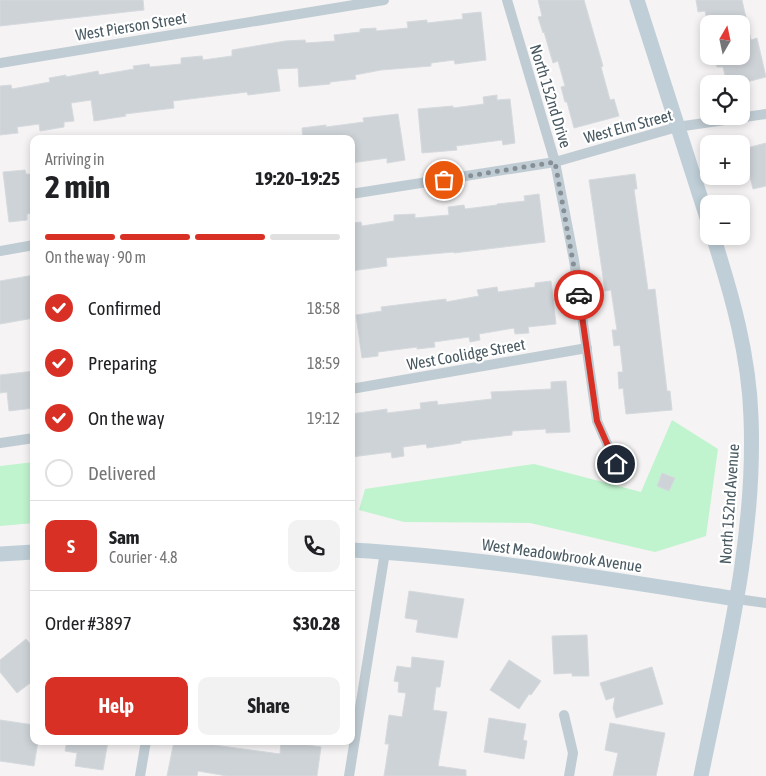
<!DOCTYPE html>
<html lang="en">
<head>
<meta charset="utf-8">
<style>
  :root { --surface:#fff; --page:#f2f2f2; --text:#202124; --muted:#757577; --line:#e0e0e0; --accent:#d93025 }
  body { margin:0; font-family:"Asap Condensed",sans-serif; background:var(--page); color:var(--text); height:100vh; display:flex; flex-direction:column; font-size:19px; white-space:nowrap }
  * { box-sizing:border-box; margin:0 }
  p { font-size:16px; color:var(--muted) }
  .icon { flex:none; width:28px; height:28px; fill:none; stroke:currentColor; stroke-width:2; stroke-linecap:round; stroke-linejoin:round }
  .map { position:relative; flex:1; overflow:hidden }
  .sheet { position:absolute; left:30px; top:135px; width:325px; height:610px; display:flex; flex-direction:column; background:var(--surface); border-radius:10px; box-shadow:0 2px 8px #0003 }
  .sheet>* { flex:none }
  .needle { width:32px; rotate:9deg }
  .tools { position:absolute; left:700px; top:15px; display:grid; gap:10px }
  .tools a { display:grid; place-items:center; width:50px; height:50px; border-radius:10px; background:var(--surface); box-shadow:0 2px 8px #0003; font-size:25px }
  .pin { position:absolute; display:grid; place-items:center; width:42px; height:42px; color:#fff; margin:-21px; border:2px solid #fff; border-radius:50%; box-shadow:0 1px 5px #0007 }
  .courier { position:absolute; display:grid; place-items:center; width:50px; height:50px; margin:-25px; border:4px solid #d93025; border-radius:50%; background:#fff; color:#222; box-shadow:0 1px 6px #0007 }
  .head em { font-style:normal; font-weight:700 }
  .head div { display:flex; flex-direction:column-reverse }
  .head { display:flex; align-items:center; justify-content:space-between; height:85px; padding:0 15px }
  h1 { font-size:32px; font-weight:700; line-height:38px }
  .bar { display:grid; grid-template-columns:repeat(4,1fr); gap:8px 5px; align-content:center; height:60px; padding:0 15px }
  .bar i { height:6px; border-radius:4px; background:var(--line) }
  .bar .selected { background:var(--accent) }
  .bar p { grid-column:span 4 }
  .line { display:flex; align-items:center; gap:12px; padding:0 15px; border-top:1px solid var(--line) }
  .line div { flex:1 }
  .round { display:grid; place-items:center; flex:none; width:52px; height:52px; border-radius:10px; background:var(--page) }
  ol { padding:0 15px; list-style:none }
  li { display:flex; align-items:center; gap:15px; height:55px }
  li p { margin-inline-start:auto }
  li .icon { padding:5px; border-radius:50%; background:var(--accent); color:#fff; stroke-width:4 }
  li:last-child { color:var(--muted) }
  li i { width:28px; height:28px; border:2px solid var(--line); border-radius:50% }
  .action { display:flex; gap:10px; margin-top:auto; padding:10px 15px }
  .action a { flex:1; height:58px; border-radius:10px; background:var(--accent); color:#fff; font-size:20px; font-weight:700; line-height:58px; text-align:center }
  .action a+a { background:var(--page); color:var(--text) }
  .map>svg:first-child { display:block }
</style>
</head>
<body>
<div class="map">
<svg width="766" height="776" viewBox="0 0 766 776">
  <rect width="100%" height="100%" fill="#f5f3f3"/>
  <g fill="#c0f4ce">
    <path d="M672,420L718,449L706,536L655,552L530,523L404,522L359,510L365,489L534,464L641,492Z"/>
    <path d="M34,462V523L0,526V466Z"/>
  </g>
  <g fill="#ced3d8" stroke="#d6dade">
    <path d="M0,0H143L144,10L0,26Z"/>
    <path d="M538,0H584L603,66L601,67L610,100L614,99L619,116L574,128L567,102H565L561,87L565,86L558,61L553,63L544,32L543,33L538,17L542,16Z"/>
    <path d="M696,0H742L751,40L757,38L766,77L739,84H727L723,67H717L715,56H741V24H708L705,11L698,12Z"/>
    <path d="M481,12L486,60L455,64L454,60L431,63V66L381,70L355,75L356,79L330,82V84L299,87L298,68L277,69L280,91L248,95L247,92L173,101L174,108L125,114L126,116L94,121L91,100L71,103L74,121L64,122V127L40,131L39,124L17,127L18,133L0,135V86L11,85L12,89L50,82L49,78L66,75V77L98,71L99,75L134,69L133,66L149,64L150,67L181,64V58L202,56L203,60L232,56V50L285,41L305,40L306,43L335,41L334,35L360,32V29L376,28V31L408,28L407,22L427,20V23L463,19L462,14Z"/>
    <path d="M497,95V100L510,99L515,143L503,145L502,140L456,146L457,150L422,153L418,109L453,106V108L484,104L483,97Z"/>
    <path d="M398,114L405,160L387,163V158L351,163V139H303L302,128L326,125V127L364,122L363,118Z"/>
    <path d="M766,143V186L753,189L743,149Z"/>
    <path d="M25,170L26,174H34V213L27,214V220L9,222L3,172Z"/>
    <path d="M635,174L637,189H634L648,290L655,289L667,391H670L672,410L626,414L623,388L619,389L618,372H623L620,345L614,346L612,330H617L611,290L605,291L589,180Z"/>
    <path d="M539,194L545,242L454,253V252L386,258L387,266L351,271V223L361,222L362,226L394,221V215L415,214V218L449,215L448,207L464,205L465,209L497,205V204L525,201L524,196Z"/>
    <path d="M34,275V318L0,324V281Z"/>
    <path d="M551,281L556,324L528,327L529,333L515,334L514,328L479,334L480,340L470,342L469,337L434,342L435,347L417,349V347L378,352V356L362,358L356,315L382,311L381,307L446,299V302L479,296L477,290L497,287L498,292L535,287V283Z"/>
    <path d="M34,371V408L9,411L7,392L0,393V375Z"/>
    <path d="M566,381L570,432L546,433V429L512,431V435L461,441V443L427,448L426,444L403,447L404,456L392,458L391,452L351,457V414L387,409V413L421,409L420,403L437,401L438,405L492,399L491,392L551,389V382Z"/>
    <path d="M662,473L675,478L669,491L657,486Z"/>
    <path d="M409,591L464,599L457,638L416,632L418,620L405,618Z"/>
    <path d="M587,635L589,676H572V673L554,674L552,636Z"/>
    <path d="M26,639L34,648V680L17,693L0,672V660Z"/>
    <path d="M412,657L444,661L440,687H436L433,710L447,712L438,766L466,770V776H384L389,744H385L389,715L402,717L406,693L398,692L399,682L394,681L397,666L411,668Z"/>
    <path d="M509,660L541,681L531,695L529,694L519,709L490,690Z"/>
    <path d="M652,667L663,704L616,718L613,708L615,697L606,700L600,683Z"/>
    <path d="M489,718L526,724L523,740L527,741L524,759L484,752Z"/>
    <path d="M0,720L34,725V741H38L34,766L0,761Z"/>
    <path d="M610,723L665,733L656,776H613L618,753L605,750Z"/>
    <path d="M67,741H108L103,770L75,766L77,753L65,751Z"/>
    <path d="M174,741H215L214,745L280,754L281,741L321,747L317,776H227L198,771L197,776H167Z"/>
  </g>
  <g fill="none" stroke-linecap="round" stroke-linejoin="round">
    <g stroke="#c0ccd3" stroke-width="10">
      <path d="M507,0L555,162L574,260L597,421L616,464"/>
      <path d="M0,63L384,0"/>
      <path d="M351,194L555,162L677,127L766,114"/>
      <path d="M0,251L34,245"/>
      <path d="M351,389L587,348"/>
      <path d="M0,443L34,438"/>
      <path d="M737,599L766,603"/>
      <path d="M564,715L573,753L569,776"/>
      <path d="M140,776L146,741"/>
      <path d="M349,776L385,552"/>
    </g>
    <g stroke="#bfced7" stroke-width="15">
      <path d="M637,0L709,224"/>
      <path d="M351,550C481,557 609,579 737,599"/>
      <path d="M0,554L34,552"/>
      <path d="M701,776C725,657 756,539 751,417C749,355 732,295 713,236"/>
    </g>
  </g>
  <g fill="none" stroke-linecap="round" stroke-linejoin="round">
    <path stroke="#858f95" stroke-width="5" stroke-dasharray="0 9" d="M444,180L555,162L579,295"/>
    <path stroke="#d93025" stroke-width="6" d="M579,295L597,421L616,464"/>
  </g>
  <g text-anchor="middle" stroke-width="4.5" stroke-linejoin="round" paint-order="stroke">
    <g font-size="16" fill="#485962" stroke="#fff">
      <text transform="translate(131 26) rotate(-9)" y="6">West Pierson Street</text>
      <text transform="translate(551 96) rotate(73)" y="6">North 152nd Drive</text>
      <text transform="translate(628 126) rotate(-15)" y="6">West Elm Street</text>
      <text transform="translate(466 354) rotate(-10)" y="6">West Coolidge Street</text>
      <text transform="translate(729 504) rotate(-86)" y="6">North 152nd Avenue</text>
      <text transform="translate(562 555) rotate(8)" y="6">West Meadowbrook Avenue</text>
    </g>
  </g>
</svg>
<div class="tools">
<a><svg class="needle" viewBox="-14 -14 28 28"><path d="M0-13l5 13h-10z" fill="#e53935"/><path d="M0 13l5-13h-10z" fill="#757577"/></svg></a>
<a><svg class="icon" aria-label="locate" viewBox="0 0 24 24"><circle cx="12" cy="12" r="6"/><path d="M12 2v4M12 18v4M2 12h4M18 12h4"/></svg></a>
<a>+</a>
<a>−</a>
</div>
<div class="pin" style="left:444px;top:180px;background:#ea580c"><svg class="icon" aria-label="bag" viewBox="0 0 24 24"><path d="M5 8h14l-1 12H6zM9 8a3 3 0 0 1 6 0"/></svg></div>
<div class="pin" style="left:616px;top:464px;background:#1f2937"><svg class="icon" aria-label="home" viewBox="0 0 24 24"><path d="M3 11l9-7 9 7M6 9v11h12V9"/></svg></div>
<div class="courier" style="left:579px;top:295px"><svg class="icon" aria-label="car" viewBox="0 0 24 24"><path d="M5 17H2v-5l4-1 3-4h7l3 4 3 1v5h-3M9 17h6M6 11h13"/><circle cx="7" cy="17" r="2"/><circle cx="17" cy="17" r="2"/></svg></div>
<section class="sheet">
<div class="head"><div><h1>2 min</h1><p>Arriving in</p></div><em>19:20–19:25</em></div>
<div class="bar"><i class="selected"></i><i class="selected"></i><i class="selected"></i><i></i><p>On the way · 90 m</p></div>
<ol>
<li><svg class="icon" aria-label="check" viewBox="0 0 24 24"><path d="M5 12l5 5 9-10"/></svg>Confirmed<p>18:58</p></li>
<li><svg class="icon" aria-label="check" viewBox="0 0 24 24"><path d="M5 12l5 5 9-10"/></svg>Preparing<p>18:59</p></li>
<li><svg class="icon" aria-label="check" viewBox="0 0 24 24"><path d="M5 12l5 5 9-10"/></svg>On the way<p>19:12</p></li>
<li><i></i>Delivered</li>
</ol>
<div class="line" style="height:90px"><b class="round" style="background:var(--accent);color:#fff">S</b><div><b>Sam</b><p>Courier · 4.8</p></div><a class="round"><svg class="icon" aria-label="phone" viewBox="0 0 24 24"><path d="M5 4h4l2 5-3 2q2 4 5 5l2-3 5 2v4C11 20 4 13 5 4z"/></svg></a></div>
<div class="line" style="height:65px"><div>Order #3897</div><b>$30.28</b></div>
<div class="action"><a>Help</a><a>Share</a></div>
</section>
</div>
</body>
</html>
